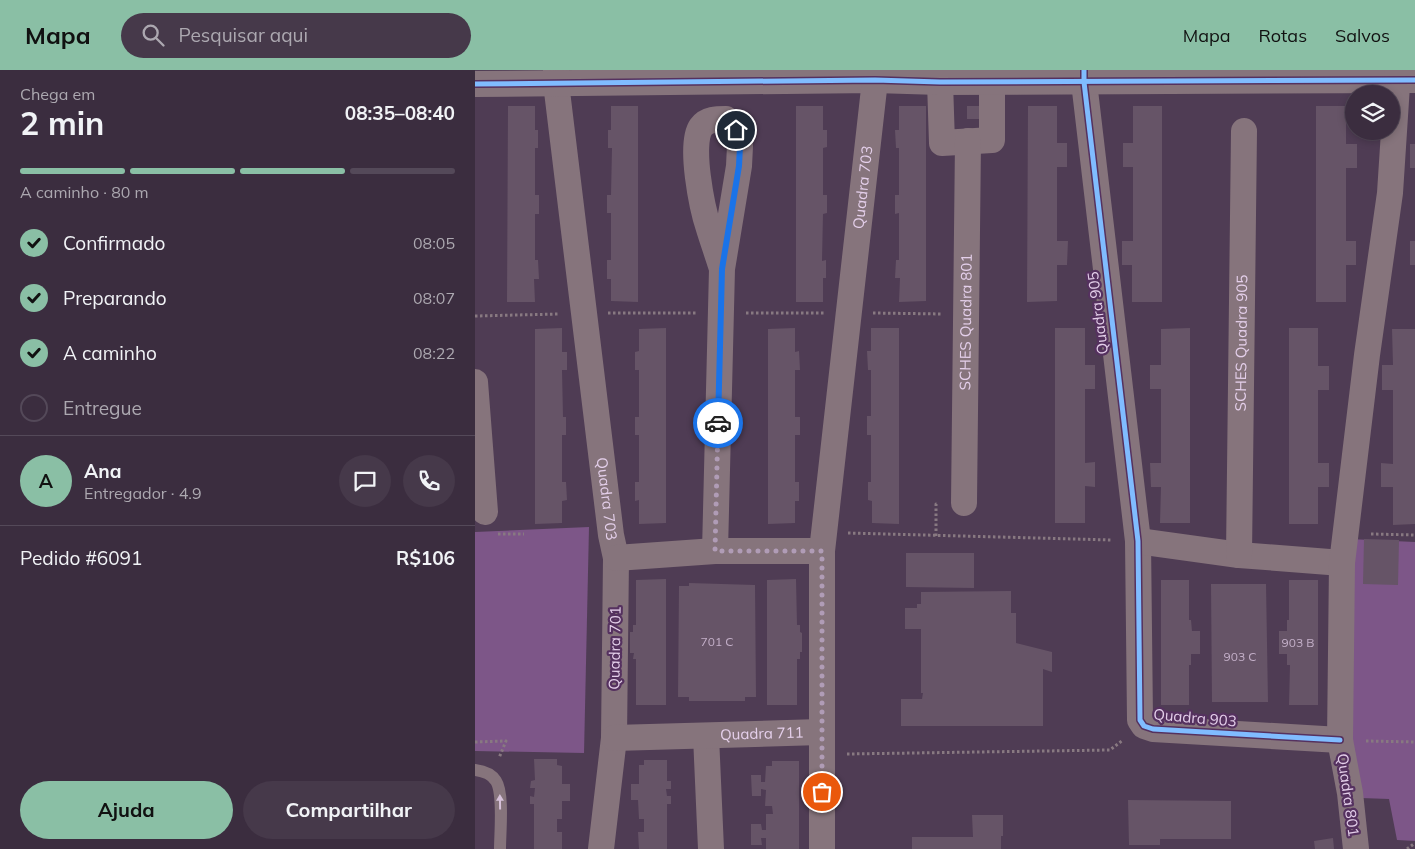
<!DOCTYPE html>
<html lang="pt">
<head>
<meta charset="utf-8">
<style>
  :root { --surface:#3b2d3f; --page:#46394a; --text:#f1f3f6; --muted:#aca8b0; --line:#544959; --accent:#8abfa5 }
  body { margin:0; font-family:Mulish,sans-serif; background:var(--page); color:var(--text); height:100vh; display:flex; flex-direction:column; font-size:19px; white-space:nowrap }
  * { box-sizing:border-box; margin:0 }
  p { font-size:16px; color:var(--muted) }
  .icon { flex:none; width:28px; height:28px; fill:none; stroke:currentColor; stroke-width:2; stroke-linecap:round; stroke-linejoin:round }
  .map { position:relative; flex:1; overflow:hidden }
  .sheet { display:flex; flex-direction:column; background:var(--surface); width:475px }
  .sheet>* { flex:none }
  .buttons { position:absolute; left:870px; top:15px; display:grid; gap:10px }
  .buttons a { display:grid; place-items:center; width:55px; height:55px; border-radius:50%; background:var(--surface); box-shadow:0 2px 8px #0003,0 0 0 1px var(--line); font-size:25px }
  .pin { position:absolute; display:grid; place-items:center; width:42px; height:42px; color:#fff; margin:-21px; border:2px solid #fff; border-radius:50%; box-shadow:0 1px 5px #0007 }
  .courier { position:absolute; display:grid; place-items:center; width:50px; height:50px; margin:-25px; border:4px solid #1a73e8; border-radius:50%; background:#fff; color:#222; box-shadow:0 1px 6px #0007 }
  .head em { font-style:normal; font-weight:700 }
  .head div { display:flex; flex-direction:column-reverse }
  .head { display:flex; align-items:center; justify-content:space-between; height:85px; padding:0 20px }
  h1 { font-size:32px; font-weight:700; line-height:38px }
  .bar { display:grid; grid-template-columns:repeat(4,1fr); gap:8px 5px; align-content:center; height:60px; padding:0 20px }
  .bar i { height:6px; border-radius:4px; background:var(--line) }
  .bar .on { background:var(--accent) }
  .bar p { grid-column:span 4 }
  .line { display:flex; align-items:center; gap:12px; padding:0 20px; border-top:1px solid var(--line) }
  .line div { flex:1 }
  .round { display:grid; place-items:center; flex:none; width:52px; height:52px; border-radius:26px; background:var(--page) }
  ol { padding:0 20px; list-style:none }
  li { display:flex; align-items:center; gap:15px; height:55px }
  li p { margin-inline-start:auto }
  li .icon { padding:5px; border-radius:50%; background:var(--accent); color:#111; stroke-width:4 }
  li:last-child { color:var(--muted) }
  li i { width:28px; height:28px; border:2px solid var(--line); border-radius:50% }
  .cta { display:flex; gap:10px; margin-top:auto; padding:10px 20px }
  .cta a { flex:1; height:58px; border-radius:30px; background:var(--accent); color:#111; font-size:20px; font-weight:700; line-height:58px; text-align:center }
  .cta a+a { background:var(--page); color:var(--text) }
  header { display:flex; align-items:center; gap:30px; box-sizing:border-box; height:70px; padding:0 25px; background:var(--accent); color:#111 }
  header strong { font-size:24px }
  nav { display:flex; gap:28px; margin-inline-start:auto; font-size:18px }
  .search { width:350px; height:45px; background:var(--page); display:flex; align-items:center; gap:12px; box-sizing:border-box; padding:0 18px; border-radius:28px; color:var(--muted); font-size:19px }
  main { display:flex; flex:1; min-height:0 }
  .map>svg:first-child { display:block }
</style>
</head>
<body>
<header>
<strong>Mapa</strong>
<div class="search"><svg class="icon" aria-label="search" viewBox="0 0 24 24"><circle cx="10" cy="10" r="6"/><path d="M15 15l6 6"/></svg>Pesquisar aqui</div>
<nav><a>Mapa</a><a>Rotas</a><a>Salvos</a></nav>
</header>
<main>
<section class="sheet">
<div class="head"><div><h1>2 min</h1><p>Chega em</p></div><em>08:35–08:40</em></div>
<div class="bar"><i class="on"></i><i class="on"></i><i class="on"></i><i></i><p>A caminho · 80 m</p></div>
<ol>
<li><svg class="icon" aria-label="check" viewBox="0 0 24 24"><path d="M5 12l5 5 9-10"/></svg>Confirmado<p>08:05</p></li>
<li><svg class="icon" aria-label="check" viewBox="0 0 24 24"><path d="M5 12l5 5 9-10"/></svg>Preparando<p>08:07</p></li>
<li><svg class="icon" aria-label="check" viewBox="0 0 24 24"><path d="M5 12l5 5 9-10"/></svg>A caminho<p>08:22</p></li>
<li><i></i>Entregue</li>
</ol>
<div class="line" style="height:90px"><b class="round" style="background:var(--accent);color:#111">A</b><div><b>Ana</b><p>Entregador · 4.9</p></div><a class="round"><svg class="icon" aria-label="chat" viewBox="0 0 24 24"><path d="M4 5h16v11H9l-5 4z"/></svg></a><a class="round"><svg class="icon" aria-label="phone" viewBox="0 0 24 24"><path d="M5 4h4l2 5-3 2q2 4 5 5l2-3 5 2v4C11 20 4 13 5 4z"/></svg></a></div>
<div class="line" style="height:65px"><div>Pedido #6091</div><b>R$106</b></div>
<div class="cta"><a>Ajuda</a><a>Compartilhar</a></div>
</section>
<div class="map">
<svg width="940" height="779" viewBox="0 0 940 779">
  <rect width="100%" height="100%" fill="#4f3c54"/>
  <g fill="#7d5688">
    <path d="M114,457L109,683L0,681V462Z"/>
    <path d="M874,469L940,472V771L922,770L914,729L886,728L875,657Z"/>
  </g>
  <g fill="#665467">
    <path d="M33,36H60V60H63V78H60V125H64V144H60V190H63L64,209H59L60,232H32Z"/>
    <path d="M136,36H163V232L136,231V209H132V190H136V143H132V125H136L137,78H133V60H136Z"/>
    <path d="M321,36H348V60H352V77L348,78V125H352V143L348,144L347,191L351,190V208H348V232H321Z"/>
    <path d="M424,36H451V231L424,232L425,208H420L421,190H424V143L420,144V125H424V78H421L420,60H424Z"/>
    <rect x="492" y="36" width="20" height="13"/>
    <path d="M553,36H582V73H592V97H582V171H593L592,195H582V231L552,232Z"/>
    <path d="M658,36H687V232H657V195H647V171H658V97H648V73H658Z"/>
    <path d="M841,36H871V74H882V98H871V171H881V195H871V232H841Z"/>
    <rect x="935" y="74" width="5" height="24"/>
    <rect x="935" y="171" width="5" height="24"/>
    <path d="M87,258V282H92V300H87L88,347H91V365H87V412H91L92,430L87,431V453L60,454V259Z"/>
    <path d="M191,258V453L164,454V430L160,431V412H164V365H160V347H164V300H160V282L164,281V259Z"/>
    <path d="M320,258V282L324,281L325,300H320V347H325V365H320V412H324V431H320V453L293,454V259Z"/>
    <path d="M396,258H424V454L397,453V431L393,430V412H396V365H392V346H396V300H393L392,281H396Z"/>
    <path d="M580,258H610V295H620V319H610V393L620,392V417L610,416V453H580Z"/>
    <path d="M715,258V453H685L686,417H676L675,393H686V319H675V295H686V259Z"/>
    <path d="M814,258H843V296H854V320H843V393H854V417H843V454H814Z"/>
    <path d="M917,259H940V454L918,455V417H906V393L918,394V320H907V295H918Z"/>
    <path d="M889,469L924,470L923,515L888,514Z"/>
    <path d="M431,483H499V518L431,517Z"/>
    <path d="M191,509V635H161V589H158L159,583H155V562H158V555H161V510Z"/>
    <path d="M321,509L322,555H325V562L327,563V582H325V589H322V635H292V510Z"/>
    <path d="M686,510H714V550H716L717,561H725V584H716V595H714V635H686Z"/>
    <path d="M814,510H843V635H814L815,595H812V584H804V561H812V550H814Z"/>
    <path d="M214,513L280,515L281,627H270V631H214V627H203L204,516H214Z"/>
    <path d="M736,514H791L793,632H737Z"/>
    <path d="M536,521V543H541V573L577,582V602L568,599V656H426V629H447L448,623H446V559H430V538H442V534H446V522Z"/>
    <path d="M59,689H82V695L87,696V714H95V731H87V749H82V762H87V779H59V734H55V726L59,727L60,718H55L56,711L60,710Z"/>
    <path d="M169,690H192V711H196V719H191L192,726H196V734H192V779H164L163,762H169V749H164L163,730H156V714H164V695H169Z"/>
    <path d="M297,691H324V779H291V768H286L287,775H276V754H286L287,760H291V744H298L297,736H290L291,720L286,719V726H277L276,705H286V712H290L291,696H297Z"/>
    <path d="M653,730L756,731V769H685V775H654Z"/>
    <path d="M497,745H528V766H526V779H437V767H498Z"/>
    <path d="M858,768L859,779H840L839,771Z"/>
  </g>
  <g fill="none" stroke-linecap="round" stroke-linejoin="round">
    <g stroke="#887981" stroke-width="3" stroke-dasharray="2.5 2.5" stroke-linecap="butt">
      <path d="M133,243H222"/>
      <path d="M271,243H349"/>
      <path d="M398,243L467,244"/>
      <path d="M0,246L84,244"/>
      <path d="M373,463L637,470"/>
      <path d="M23,464H49"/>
      <path d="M896,464L940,465"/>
      <path d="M461,466V434H464"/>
      <path d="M891,671L940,672"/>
      <path d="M0,672L31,671L24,688"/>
      <path d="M372,684L635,680L648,670"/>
      <path d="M932,779L940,773"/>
    </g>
    <path stroke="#86747c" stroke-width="12" d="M0,700C8,701 16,703 21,711C29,723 25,763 25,779"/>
    <g stroke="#86747c" stroke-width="26">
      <path id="s1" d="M81,0V13L136,465L141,488L139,668L126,779"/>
      <path d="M609,0V12L663,471L665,650L669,656L678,659L865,670"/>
      <path d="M465,12L467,73L517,70V12"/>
      <path d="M0,14L400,10L465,12L940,10"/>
      <path d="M0,312L10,442"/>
      <path id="s2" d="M489,433L493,71"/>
      <path d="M663,471L764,485L867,493"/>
      <path d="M240,481L247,199L264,96L265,76L261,60L251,49C242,49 232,49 226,57C214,74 227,138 234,159C238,172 243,186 247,199"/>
      <path id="s3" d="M764,485L769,61"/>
      <path d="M141,488L240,481H347"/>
      <path d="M231,666L236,779"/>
      <path id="s4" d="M139,668L346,662"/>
      <path id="s5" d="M347,779V481L400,10V0"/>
      <path d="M881,779L875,723L865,670L867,493L892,285L915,123L923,0"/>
    </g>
    <defs>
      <g id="cycleway">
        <path d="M609,0V12L663,471L665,650L669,656L678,659L865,670"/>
        <path d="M0,14L400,10L465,12L940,10"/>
      </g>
    </defs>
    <use href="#cycleway" stroke="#55315f" stroke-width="8"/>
    <use href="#cycleway" stroke="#80bcff" stroke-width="5"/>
  </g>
  <defs><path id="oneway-solid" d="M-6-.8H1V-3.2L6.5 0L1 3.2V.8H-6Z" transform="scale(1.25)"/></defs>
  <use fill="#d6c1da" href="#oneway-solid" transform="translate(25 732) rotate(-91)"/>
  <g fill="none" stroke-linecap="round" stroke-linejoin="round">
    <path stroke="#b09cb6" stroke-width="5" stroke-dasharray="0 9" d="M243,353L240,481H347V722"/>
    <path stroke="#1a73e8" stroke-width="6" d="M243,353L247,199L264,96L265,76L261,60"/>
  </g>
  <g text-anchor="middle" stroke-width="4.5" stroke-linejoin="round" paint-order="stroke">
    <g font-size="12" fill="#c4b0c9">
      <text x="242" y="576">701 C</text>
      <text x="823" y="577">903 B</text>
      <text x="765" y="591">903 C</text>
    </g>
    <g font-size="15" fill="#e4cfea" stroke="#55315f">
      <text dy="5" stroke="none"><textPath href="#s5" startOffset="664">Quadra 703</textPath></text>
      <text transform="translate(623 243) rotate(-97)" y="5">Quadra 905</text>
      <text dy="5" stroke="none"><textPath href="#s2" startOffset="181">SCHES Quadra 801</textPath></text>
      <text dy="5" stroke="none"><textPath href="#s3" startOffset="212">SCHES Quadra 905</textPath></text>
      <text dy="5" stroke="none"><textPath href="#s1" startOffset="432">Quadra 703</textPath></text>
      <text transform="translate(140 578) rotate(-89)" y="5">Quadra 701</text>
      <text transform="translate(720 648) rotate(5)" y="5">Quadra 903</text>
      <text dy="5" stroke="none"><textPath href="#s4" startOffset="148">Quadra 711</textPath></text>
      <text transform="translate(873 725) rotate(82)" y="5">Quadra 801</text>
    </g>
  </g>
</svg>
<div class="buttons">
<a><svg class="icon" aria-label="layers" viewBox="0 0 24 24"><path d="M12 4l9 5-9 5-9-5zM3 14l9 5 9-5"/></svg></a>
</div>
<div class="pin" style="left:347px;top:722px;background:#ea580c"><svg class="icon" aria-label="bag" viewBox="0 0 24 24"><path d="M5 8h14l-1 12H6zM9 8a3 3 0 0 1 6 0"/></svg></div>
<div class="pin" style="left:261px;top:60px;background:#1f2937"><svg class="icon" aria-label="home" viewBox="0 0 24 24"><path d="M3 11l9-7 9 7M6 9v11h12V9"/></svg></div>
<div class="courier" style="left:243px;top:353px"><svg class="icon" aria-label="car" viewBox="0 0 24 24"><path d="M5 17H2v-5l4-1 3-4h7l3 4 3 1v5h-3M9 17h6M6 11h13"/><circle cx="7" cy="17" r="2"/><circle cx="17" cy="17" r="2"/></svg></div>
</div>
</main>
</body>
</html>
